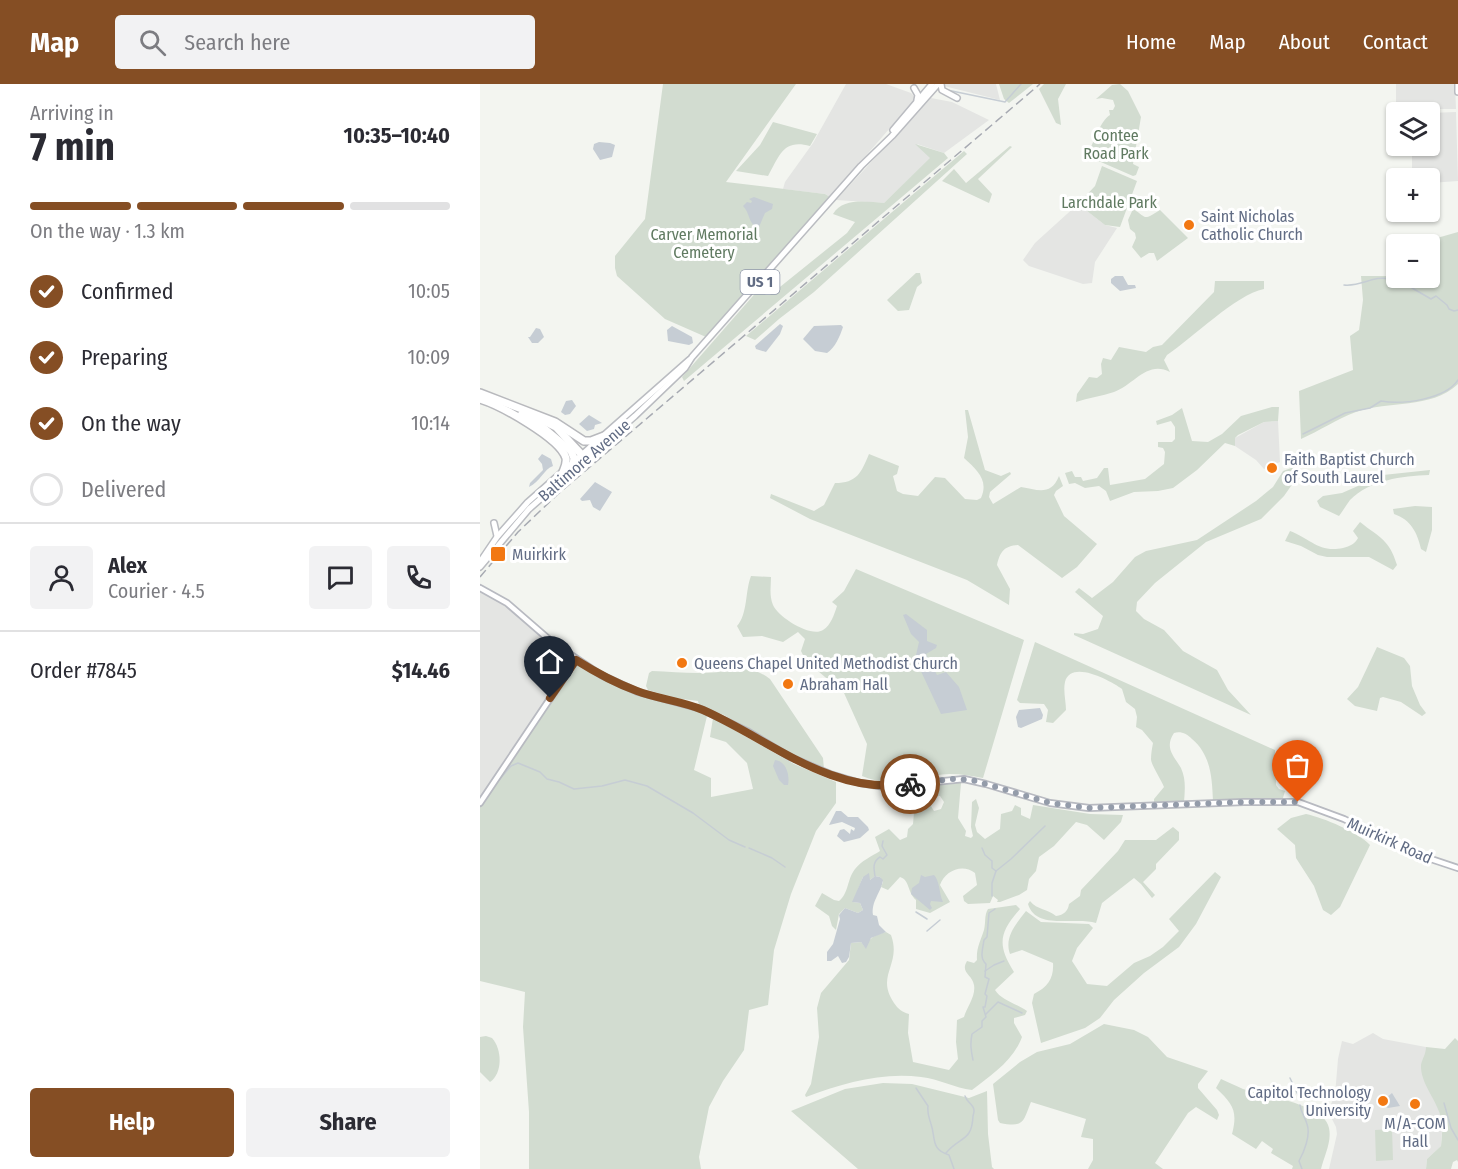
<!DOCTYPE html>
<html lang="en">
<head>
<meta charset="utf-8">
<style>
  :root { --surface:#fff; --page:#f2f2f3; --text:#2b2b33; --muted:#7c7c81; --line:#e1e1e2; --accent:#854e24 }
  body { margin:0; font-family:"Fira Sans Condensed",sans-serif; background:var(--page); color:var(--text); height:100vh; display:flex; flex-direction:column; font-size:22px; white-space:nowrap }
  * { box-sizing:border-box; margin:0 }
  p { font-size:20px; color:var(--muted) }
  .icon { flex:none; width:33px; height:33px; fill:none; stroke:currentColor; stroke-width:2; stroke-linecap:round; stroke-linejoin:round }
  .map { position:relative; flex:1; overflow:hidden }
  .panel { display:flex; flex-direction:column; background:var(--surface); width:480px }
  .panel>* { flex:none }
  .fabs { position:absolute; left:906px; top:18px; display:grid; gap:12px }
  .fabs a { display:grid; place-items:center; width:54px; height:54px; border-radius:6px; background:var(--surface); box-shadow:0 2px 4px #0004; font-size:30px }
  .pin { position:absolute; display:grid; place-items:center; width:51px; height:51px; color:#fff; margin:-62px -26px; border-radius:50% 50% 50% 0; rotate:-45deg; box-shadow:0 0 6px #0007 }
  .pin .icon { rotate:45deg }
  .courier { position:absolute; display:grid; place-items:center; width:60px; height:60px; margin:-30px; border:4px solid #854e24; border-radius:50%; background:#fff; color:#222; box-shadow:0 2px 8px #0007 }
  .summary em { font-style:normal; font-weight:700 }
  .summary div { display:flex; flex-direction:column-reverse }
  .summary { display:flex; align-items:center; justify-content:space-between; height:102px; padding:0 30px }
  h1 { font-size:39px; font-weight:700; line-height:45px }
  .bar { display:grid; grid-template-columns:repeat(4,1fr); gap:9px 6px; align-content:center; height:72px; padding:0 30px }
  .bar i { height:8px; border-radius:4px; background:var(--line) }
  .bar .current { background:var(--accent) }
  .bar p { grid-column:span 4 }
  .line { display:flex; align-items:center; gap:15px; padding:0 30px; border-top:2px solid var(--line) }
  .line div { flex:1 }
  .round { display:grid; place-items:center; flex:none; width:63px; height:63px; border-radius:6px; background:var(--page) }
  ol { padding:0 30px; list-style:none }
  li { display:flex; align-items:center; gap:18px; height:66px }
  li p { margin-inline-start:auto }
  li .icon { padding:6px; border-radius:50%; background:var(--accent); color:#fff; stroke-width:4 }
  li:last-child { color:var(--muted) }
  li i { width:33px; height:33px; border:3px solid var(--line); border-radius:50% }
  .primary-button { display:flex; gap:12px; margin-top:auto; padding:12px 30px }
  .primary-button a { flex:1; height:69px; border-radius:6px; background:var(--accent); color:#fff; font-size:24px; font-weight:700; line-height:69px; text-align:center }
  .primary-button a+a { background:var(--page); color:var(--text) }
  header { display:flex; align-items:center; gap:36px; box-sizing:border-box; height:84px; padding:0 30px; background:var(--accent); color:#fff }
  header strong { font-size:28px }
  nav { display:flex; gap:33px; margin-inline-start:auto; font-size:21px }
  .search { width:420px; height:54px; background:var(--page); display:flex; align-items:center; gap:15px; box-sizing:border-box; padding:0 21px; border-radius:6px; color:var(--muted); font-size:22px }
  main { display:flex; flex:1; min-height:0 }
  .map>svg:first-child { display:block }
</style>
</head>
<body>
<header>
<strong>Map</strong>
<div class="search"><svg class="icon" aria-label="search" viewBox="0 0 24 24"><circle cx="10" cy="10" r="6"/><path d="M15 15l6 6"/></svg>Search here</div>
<nav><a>Home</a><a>Map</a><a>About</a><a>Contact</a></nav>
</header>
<main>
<section class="panel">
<div class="summary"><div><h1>7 min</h1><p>Arriving in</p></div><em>10:35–10:40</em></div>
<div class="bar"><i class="current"></i><i class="current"></i><i class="current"></i><i></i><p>On the way · 1.3 km</p></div>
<ol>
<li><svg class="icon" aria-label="check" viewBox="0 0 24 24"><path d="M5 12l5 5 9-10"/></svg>Confirmed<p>10:05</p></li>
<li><svg class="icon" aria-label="check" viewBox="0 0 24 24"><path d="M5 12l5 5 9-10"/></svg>Preparing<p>10:09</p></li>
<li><svg class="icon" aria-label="check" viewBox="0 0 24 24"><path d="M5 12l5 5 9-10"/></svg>On the way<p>10:14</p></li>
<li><i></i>Delivered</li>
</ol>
<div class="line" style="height:108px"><a class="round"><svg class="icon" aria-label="person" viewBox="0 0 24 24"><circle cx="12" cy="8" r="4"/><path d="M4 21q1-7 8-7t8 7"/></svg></a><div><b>Alex</b><p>Courier · 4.5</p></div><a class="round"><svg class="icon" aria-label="chat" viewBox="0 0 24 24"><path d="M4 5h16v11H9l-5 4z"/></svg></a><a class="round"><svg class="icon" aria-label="phone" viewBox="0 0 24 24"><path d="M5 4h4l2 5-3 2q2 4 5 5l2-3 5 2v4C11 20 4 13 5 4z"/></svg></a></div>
<div class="line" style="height:78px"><div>Order #7845</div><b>$14.46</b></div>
<div class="primary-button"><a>Help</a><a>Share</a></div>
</section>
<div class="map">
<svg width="978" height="1085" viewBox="0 0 978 1085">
  <rect width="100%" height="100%" fill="#f3f5f0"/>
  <g fill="#e4e5e3">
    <path d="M366,0H406L431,9L436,14L350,113L345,110L303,105L305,98L333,59Z"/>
    <path d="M464,0H516L520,16L464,2Z"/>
    <path d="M916,0H975L976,25H916Z"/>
    <path d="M451,14L472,18L509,36L464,69L437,60L451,74L404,119L356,116Z"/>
    <path d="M976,28L978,97L950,99V94H932V62H950V29Z"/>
    <path d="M598,120L625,141L637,144L615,178L612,199L603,200L549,182L543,176L555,159Z"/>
    <path d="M798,337L800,378L784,385L776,376L755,362V354L784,338Z"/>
    <path d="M0,504L13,510L96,576L0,720Z"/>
    <path d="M893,949L903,955L946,963V972L961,1035L962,1048L961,1062L947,1075L946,1085H849L857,1050L856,1043L848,1027L855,1011L858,975L862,957L873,960Z"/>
  </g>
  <g fill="#d2dcd0">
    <path d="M183,0H316L246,98L345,110L350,113L226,253L185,235L137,192L135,184V172L165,135Z"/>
    <path d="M519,0H553L529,19L524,15Z"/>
    <path d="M564,0H586L578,15L581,41L576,39L559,5Z"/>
    <path d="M640,0L648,7L661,33L653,80L659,83L656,91L653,92L607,72C613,60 620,37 630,31L629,26H633L635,22L633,16L622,14L616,15L632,1Z"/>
    <path d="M293,38L337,50L330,62C303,55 300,71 288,92L256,87L280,61Z"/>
    <path d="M435,60L464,69L468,74L204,297L202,293L279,205L286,211H290L367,149L375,138L353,130C363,113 388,118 404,119L450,74Z"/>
    <path d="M530,62L532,63L498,95L512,110L509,119L462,97L474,85L486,99Z"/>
    <path d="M484,67L487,70L334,208L299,235L275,256L266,252Z"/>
    <path d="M622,82L657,97L640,143L625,141L598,120L615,102Z"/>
    <path d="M653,125C668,134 662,137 680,126L708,154L677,177L674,169H669L661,174L652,163L656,154L655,149L650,145L648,136Z"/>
    <path d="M978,148V300C950,326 909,316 876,328C857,335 839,347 821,355L819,307L873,286L870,252L879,246L883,216L881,192H911L927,201L935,203L940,194H950V160H936Z"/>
    <path d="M436,189H440L442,199L437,203L429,226L418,227L407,216Z"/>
    <path d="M735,197H784V205C755,211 713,254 687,271L684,276L690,288C667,276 654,301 634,308C622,312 608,314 596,318L597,310L609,293L617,294L622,290L621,280L623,274L631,276L639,263L666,268L673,263L682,261L734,208Z"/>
    <path d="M792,323H799L798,337L784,338L758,351L755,354V362L745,359L717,386L693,404L678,407L654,408L630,417L626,407L619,402L605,404L595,399L589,400L585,389L592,387L595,393H601L603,397L617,394L624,384H628L630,401L665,395L684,380L685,368L683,364L678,363V358H692L695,355V343L691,337L677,341L676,337L692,331L702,324L712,357L728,358L742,350L761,332Z"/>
    <path d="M485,326H488L505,386L521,392L530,388L531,390L510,408L509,413L513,420L541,403C558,406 571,412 579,392L583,402L576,407L574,411L584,432L617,460L597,483L582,494L538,461C524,462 520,468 517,481L530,505L529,521L487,496L330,435L290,414L291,410L334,427L344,421L355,399C377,399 381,389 389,370L419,382L417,390L413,392L417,407L423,410L438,412L455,393L465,394L485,415L497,416L501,414C509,396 497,386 484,374L488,353Z"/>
    <path d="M822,380L818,392L804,412L781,435L726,458L675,499L657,518L656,527L664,535L684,546L703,567L737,586L748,606L771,631L594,551V549L603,550L618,545L623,532L595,508L599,504L612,514L633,498L655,473L666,467L717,456L776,417L793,403L803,387Z"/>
    <path d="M950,386L949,391C922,392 890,396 870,416C866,421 863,427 859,432L840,423L837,417L843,412L862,409L903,391Z"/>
    <path d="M935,422L952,423V446L946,468L941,465C937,448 931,436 914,430L913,425Z"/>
    <path d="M880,438C900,454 909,455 917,481L913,486L889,473H847L838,471L821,462L805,457L810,447C831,455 839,469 863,464C870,462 875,460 878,454L873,447Z"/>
    <path d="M376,485L544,556L503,694C492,692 481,690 470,690C440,691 410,705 382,692L387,660L364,609L326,577L321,567L325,555L318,548L303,558L282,552L263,553L257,542C268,530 265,507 271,492L291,493C291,502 289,511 293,521C298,533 331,554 343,546C351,541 354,531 357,522L352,518L364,507Z"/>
    <path d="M555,558L795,666L796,701L799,705L805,707L803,714L733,717C732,694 731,671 712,655C707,650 701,647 694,649C684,664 694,672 701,684C706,695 705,706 704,718L674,719V715L684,703C681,695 671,681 671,675C671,670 672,664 673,659L662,646L656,643L657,633L655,625L646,618L642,605C631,597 591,575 585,598C583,606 586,618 586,626L573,639L566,638L568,626L564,620L540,619L537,616Z"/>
    <path d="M897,563L924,574L930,582L932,602L940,621L946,629L942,632L921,618L903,613L900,614L897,627L875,622L867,615L878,603Z"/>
    <path d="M96,576L147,603L228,628L214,686L231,694V713L273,705L267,679L246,658L230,653L233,634L314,680L356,698V719L336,747L311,810L294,866L288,921L269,926L264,966L243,997L229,1023L219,1073L221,1085H49V1028L43,943L45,908L0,897V720Z"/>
    <path d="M254,585C270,585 278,586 290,595L343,674L344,685L292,660L244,631L219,622L218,617L194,614L168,606L166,602L169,589L172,587C200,588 228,592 254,585Z"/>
    <path d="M467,697L481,699L478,734L486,747L485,752L491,754L493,752L491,743L492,718L496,715L499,724L495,741L497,748L505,755L520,745L521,730L532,727L535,721L541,724V731L550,735L553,721L610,730L643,731L641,738L624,756L607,741L596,738L574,762L559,773L556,787L549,795L547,806L539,811L520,818H517L518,816L513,812L510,819L488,820L484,817L483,812L497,801L495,789C482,779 465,787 460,801L470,818L450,829L436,825V816C427,808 430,796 420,793L408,806L401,803L403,798L400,793L395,792L390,796L383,793L373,818L380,819L383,826L378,829L365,824L359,830L356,846L352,842L349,832L335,822L342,809L354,816L359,817C369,809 367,795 375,785C381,777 392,772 400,767L395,753L409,745L420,756L427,753L428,745L433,740L435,717L449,719L454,727L461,725L464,718L460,712L454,711L452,700Z"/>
    <path d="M826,730C844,734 878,748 890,761L860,823L851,831L843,826L834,802L816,774L815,761L797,745L811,734Z"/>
    <path d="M693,743L699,748V756L676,780V785L663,798L675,811L672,814L661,800L654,794L622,819L616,839C596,832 556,847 548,820L550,817C557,826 568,825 576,832C584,831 588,827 589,820L600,812L601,806L638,767L645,756H676Z"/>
    <path d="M735,788L741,793L716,840L699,863L664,889L634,916L620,934L605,944L561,959L552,919L554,910C568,903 574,894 573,879L542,866L530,870C524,853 536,840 546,827L561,838L609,840L613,844L597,864L592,877L607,900L627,902L654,879L670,872L683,863L699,847L689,835Z"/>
    <path d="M536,821L540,825C519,849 517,861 534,888L515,906C521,916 537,920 547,927L545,931L534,934V939L542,953C533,977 511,991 492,1006C475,1004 459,995 441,993C402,988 363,999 326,1013L325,1011L331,1000L339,953L337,924L341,909L369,876L371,859L381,858L386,864C388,853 396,851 406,848L411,851C422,881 395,891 414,919C418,925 422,928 429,930L428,949L433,978L469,986L478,975L476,958L477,936L484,933C487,923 496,912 494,901C492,890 480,889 487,877L494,879L497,876C496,864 501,856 504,846C506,838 504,832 508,825Z"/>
    <path d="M624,940L654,946L668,953L687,973L728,987L718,1000V1004L737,1026L739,1031L737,1036L716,1023L708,1029L675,1079L683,1085H608L613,1076V1055L601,1053L606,1035L551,1018C543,1037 545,1044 520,1039L518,1036L513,1000L540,978L557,968L590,960Z"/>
    <path d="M6,952L12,954C22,965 23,989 10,998L0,988V953Z"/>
    <path d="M975,954L978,957V1078L977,1076L973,1078L971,1085H946L947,1075L961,1062C962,1053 963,1043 961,1034C957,1016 940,999 941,981C942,975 946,970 946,963L965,965Z"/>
    <path d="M741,995C748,998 756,1002 763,1005C783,1012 845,1020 849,1044C852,1058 844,1072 841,1085H812L813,1082L791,1069L793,1065L782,1057L776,1065L752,1050C758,1027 753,1020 736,1004Z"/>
    <path d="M403,999L432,1000L489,1014L507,1007L508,1050L512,1083L514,1085H378L311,1027L365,1005Z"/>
    <path d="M912,1045L913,1076L896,1077L895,1046Z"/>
  </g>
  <g fill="#c6cdd4">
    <path d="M119,58L130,59L135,61L132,73L120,76L113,65L114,60Z"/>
    <path d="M274,113L293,120L292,125L285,129L279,143H276C268,138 270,129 263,122L267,118L271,119L272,117L269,115Z"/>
    <path d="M635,192H643L648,201H655L656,204L640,207L631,199V195Z"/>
    <path d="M300,240L303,242L300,250L286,268L276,265L275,262Z"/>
    <path d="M361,241L363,243C360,252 355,264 347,269L335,267L323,255L334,242Z"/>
    <path d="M192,242L212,253L213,259L209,261L188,257L187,246Z"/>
    <path d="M56,244L60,245L64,253L58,259H52L48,253H50Z"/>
    <path d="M92,316L96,322L90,330L85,331L81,328L86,317Z"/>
    <path d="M109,331L122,339L115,341L114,345L107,347L99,340Z"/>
    <path d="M62,370L71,375L73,382C64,385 60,398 49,403L50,399L63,386L62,380L58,375Z"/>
    <path d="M115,398L132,408L120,427L113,423L110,416L102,417L100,415Z"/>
    <path d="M426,530L447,546V557L457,561L456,564L446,570L457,591L466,588L479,603L487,626L461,630L438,581L436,571L439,558L431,550L423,531Z"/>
    <path d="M560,624L563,631L562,635L541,644L538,643L536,633L539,626Z"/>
    <path d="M295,676C306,677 310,691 308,701H304L299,696L293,682Z"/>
    <path d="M356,727H361L368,733H378L388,743L389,746L380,754L364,758L357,752L360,746L364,745L370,750L371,745L374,747L375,744L362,738L349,741Z"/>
    <path d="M389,789L390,796L395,792L400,793L403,796C401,809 391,817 393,831L397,832L399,841L406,848L391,854L386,865L381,858L371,859L369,873L366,878L362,879L358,872L351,877H347V868L353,860L360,835L359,831L365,824L378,829L383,826L380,819L372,818L383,793Z"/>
    <path d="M441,791L445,793L454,791C460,797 459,810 463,818L451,817L450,820L452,824L450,826L431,810L432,804L439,799Z"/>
    <path d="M912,1009L920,1022L908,1024L905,1022L906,1014Z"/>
  </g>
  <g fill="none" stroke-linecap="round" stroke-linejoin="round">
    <g stroke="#c6cdd4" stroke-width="1.5">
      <path d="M467,6L525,18L541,0"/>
      <path d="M864,201C881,203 894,191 909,195C915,197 922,201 928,203"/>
      <path d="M932,204L951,215L956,212L967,221L969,225L974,227L978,226"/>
      <path d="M823,350L865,329L890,324L901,317C923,321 966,315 978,296"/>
      <path d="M19,696L31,682L38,679L60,688L67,695L79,698L94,705L122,702L145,696L167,702L213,729L249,756L265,763"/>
      <path d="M269,764L292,774L305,783"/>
      <path d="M502,764L505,771L512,777V784L516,787L512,799V812"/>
      <path d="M516,787L531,775L565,742"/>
      <path d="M395,792C394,785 392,778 400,773L403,775L407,771L402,762L403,757"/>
      <path d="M436,828L447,835"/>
      <path d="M447,847L460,836"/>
      <path d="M505,887L514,881L524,877"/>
      <path d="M506,930L518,918L542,929"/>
      <path d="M493,976C491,966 490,960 492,950L502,943V937L506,933L503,923H505L507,912L505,910L509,895L505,893L506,880C499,874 503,864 504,856L507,853L509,829L515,825"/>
      <path d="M810,994L819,1013"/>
      <path d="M436,1004L448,1022C447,1030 449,1033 451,1040C456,1054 450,1065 469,1071L474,1085"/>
      <path d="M964,1019L971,1044L978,1056"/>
      <path d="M820,1021C821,1029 825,1033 827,1040C831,1051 824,1068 819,1077L822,1085"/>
      <path d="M466,1069C480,1052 492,1058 493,1032C494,1029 495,1026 493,1023C490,1018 487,1018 485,1012"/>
    </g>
    <defs>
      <g id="secondary">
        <path d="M0,504L27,519L72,558L121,591L158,608L221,625L267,647L310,673L350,690L380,699L405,703L484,695L506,700L570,719L609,724L764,718H818L864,735L933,769L978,784"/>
        <path d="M0,719L96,576"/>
      </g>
      <g id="primary">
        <path d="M461,0L462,6L477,14"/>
        <path d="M978,0V8"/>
        <path d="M434,4L438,11L437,16"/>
        <path d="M413,46L452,0"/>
        <path d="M14,439L17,452"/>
        <path d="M0,478L17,453L48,418L209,276"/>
        <path d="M0,483L49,425L155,332L205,284L212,273L381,82L412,52L458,0"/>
      </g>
      <g id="highway">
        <path d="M0,309L75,338L104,357H111L124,352"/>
        <path d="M0,315C20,321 80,354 86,374C87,379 85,383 83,388"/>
        <path d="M41,331L64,337L76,343L102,371L114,368"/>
        <path d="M54,336L91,367L94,374L92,387"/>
      </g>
    </defs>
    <use href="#secondary" stroke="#b8bac1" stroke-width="8"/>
    <use href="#primary" stroke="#babcc1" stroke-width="8"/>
    <use href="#highway" stroke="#b8b9bd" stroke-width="10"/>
    <use href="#secondary" stroke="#fff" stroke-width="4.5"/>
    <use href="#primary" stroke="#fff" stroke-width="5"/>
    <use href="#highway" stroke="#fff" stroke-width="7"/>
    <path stroke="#a7aab2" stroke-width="1.5" stroke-dasharray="9 4.5" stroke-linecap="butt" d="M0,493L38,448L78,410L560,0"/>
  </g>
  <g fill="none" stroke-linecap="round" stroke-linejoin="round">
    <path stroke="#949caa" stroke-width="6" stroke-dasharray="0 10.8" d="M430,700L474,695L492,696L570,719L609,724L764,718H818"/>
    <path stroke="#854e24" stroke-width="8" d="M70,614L96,576C115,588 135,599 157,607C178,615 202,617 223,626C291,656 351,712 430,700"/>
  </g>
  <g fill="#f27812" stroke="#fff" stroke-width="2">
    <circle cx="709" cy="141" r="6"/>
    <circle cx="792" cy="384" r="6"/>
    <rect x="10" y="462" width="16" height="16" rx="3"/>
    <circle cx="202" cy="579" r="6"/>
    <circle cx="308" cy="600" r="6"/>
    <circle cx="903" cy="1017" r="6"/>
    <circle cx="935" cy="1020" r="6"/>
  </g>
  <g text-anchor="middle" stroke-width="6" stroke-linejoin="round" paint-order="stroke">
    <rect fill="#fff" stroke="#9098a9" stroke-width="1.5" x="260.5" y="186" width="39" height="24" rx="4.5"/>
    <g font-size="15" font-weight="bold" fill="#616c84">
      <text x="280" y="203">US 1</text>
    </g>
    <g font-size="16" fill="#607a61" stroke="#fff">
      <text x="636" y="57">Contee<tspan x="636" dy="18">Road Park</tspan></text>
      <text x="629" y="124">Larchdale Park</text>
      <text x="224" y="156">Carver Memorial<tspan x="224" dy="18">Cemetery</tspan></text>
    </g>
    <g font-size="16" fill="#616c84" stroke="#fff" text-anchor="start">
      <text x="721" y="138">Saint Nicholas<tspan x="721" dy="18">Catholic Church</tspan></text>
      <text x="804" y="381">Faith Baptist Church<tspan x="804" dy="18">of South Laurel</tspan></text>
      <text x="32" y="476">Muirkirk</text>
      <text x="214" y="585">Queens Chapel United Methodist Church</text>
      <text x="320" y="606">Abraham Hall</text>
      <text x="891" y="1014" text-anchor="end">Capitol Technology<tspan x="891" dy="18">University</tspan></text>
      <text x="935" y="1045" text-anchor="middle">M/A-COM<tspan x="935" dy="18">Hall</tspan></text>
    </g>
    <g font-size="16" fill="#616c84" stroke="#fff">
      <text transform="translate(104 376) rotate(-41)" y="6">Baltimore Avenue</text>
      <text transform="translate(910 756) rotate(24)" y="6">Muirkirk Road</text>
    </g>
  </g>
</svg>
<div class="fabs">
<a><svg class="icon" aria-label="layers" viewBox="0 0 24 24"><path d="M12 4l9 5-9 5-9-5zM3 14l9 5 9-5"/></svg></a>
<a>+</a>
<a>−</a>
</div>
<div class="pin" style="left:818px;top:718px;background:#ea580c"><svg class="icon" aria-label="bag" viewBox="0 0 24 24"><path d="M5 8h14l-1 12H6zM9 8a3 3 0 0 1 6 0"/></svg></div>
<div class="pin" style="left:70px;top:614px;background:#1f2937"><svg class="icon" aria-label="home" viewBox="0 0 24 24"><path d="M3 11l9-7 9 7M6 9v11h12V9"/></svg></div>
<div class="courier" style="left:430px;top:700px"><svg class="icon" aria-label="bike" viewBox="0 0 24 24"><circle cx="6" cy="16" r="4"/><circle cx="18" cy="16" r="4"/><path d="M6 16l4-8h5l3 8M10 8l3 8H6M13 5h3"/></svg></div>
</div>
</main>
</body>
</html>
